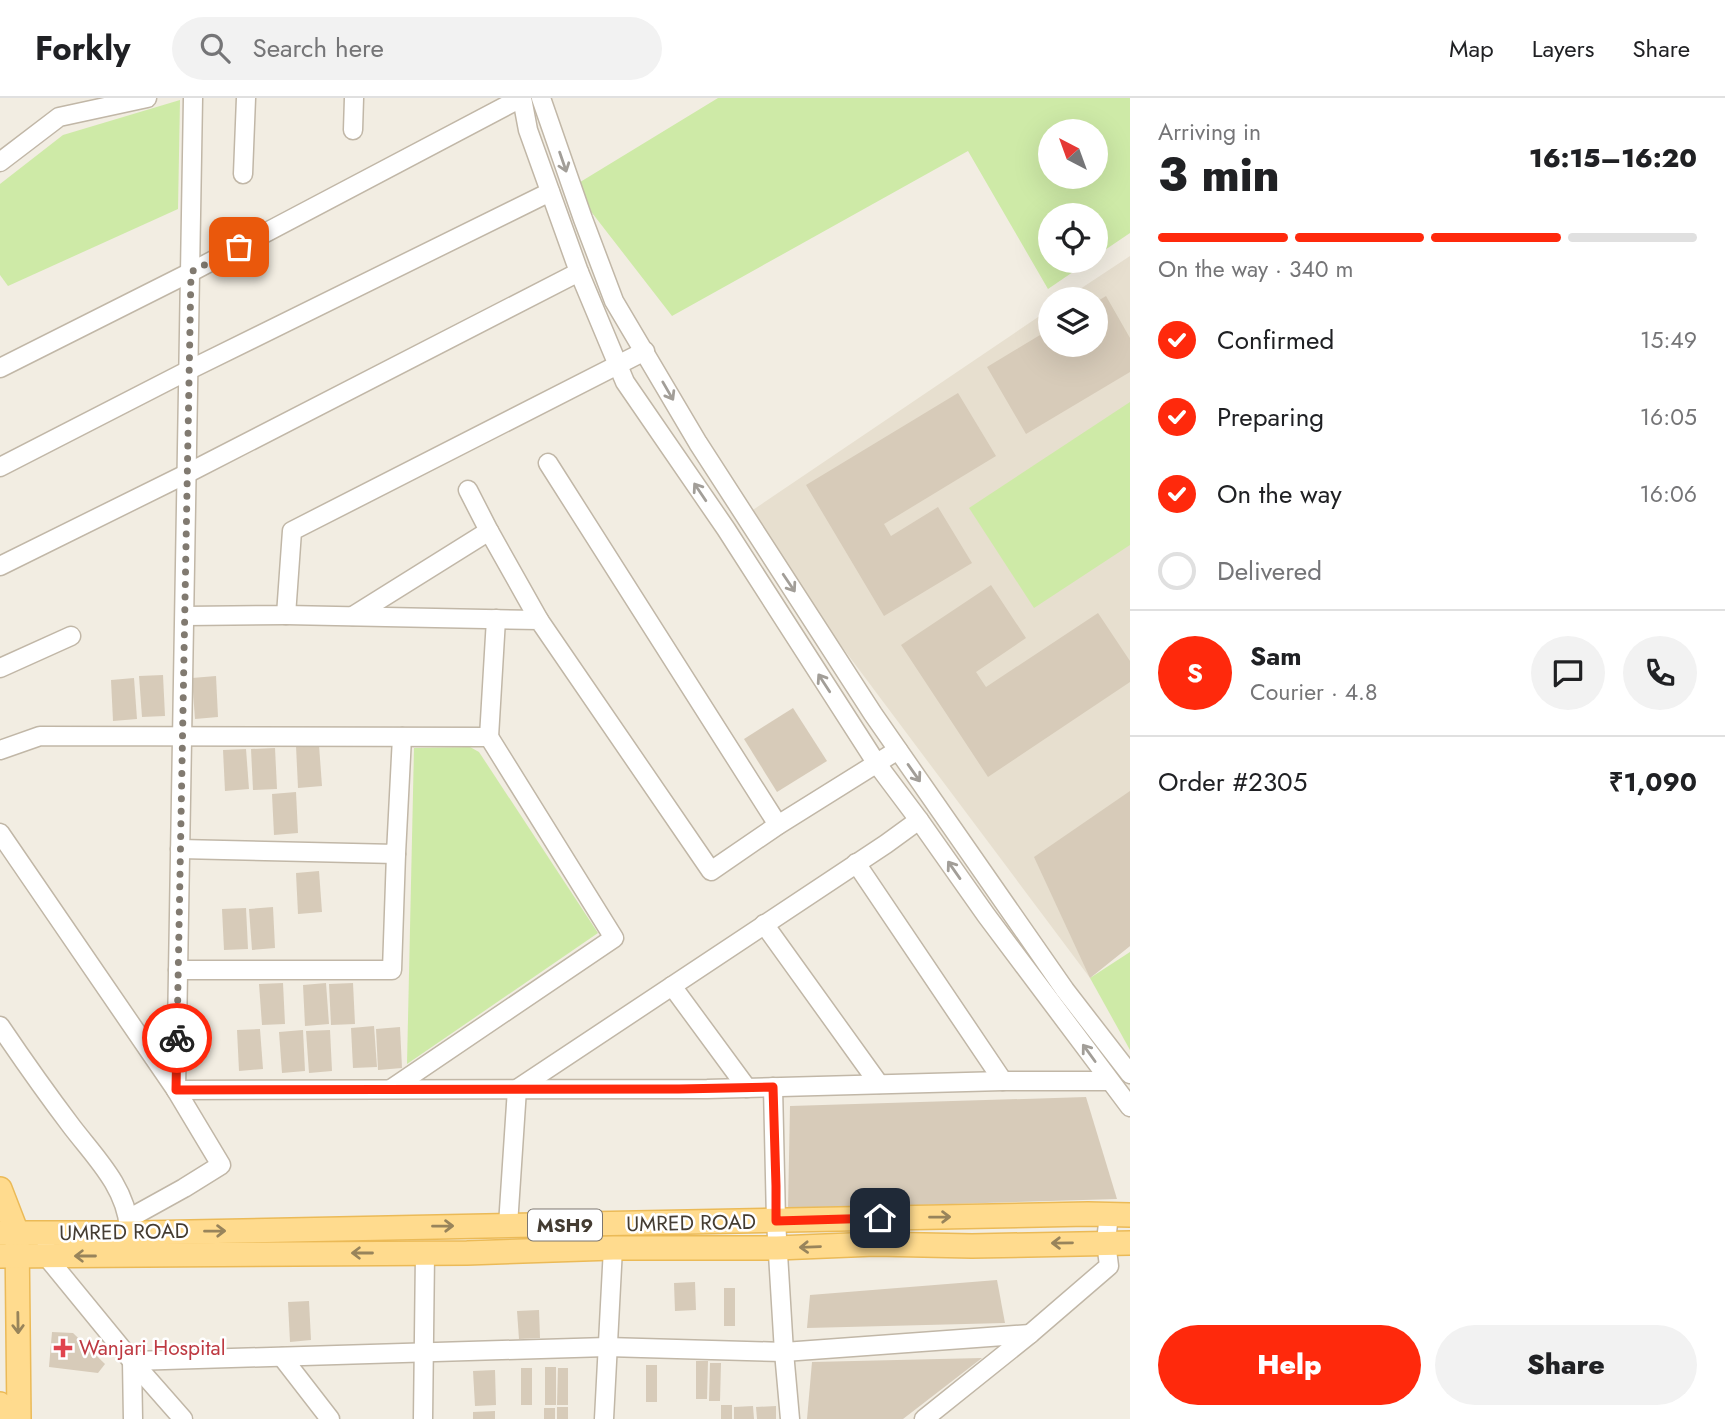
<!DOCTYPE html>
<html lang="en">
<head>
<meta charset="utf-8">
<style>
  :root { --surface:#fff; --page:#f2f2f2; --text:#202124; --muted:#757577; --line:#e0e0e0; --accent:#ff290c }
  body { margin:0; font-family:Jost,sans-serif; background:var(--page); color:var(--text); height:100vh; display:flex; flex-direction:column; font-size:26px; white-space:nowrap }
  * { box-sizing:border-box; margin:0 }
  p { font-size:23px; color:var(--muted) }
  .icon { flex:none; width:38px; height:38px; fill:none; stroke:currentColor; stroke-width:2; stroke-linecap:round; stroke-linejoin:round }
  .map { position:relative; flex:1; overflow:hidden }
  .side { display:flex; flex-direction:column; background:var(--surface); width:595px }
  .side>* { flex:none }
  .needle { width:46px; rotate:319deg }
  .buttons { position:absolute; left:1038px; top:21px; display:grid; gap:14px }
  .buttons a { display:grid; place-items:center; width:70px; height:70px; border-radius:50%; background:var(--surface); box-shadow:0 7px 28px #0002; font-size:35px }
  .pin { position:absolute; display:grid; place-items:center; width:60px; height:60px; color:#fff; margin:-30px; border-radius:14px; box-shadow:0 4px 10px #0006 }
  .courier { position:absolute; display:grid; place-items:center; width:70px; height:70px; margin:-35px; border:5px solid #ff290c; border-radius:50%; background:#fff; color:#222; box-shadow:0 2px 9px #0007 }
  .head em { font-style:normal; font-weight:800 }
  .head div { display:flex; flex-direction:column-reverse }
  .head { display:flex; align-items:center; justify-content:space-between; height:119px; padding:0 28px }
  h1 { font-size:46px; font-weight:800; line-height:52px }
  .bar { display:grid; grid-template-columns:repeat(4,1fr); gap:10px 7px; align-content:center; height:84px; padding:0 28px }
  .bar i { height:9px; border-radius:5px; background:var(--line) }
  .bar .selected { background:var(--accent) }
  .bar p { grid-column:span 4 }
  .line { display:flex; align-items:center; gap:18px; padding:0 28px; border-top:2px solid var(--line) }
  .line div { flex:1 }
  .round { display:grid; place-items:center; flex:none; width:74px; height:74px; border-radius:37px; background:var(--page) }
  ol { padding:0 28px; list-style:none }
  li { display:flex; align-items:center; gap:21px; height:77px }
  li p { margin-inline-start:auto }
  li .icon { padding:7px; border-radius:50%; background:var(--accent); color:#fff; stroke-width:4 }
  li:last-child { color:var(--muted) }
  li i { width:38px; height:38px; border:4px solid var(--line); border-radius:50% }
  .action { display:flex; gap:14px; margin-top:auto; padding:14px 28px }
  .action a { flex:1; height:80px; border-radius:42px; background:var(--accent); color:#fff; font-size:28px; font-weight:800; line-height:80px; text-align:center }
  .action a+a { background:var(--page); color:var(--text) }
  header { display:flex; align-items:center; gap:42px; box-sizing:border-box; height:98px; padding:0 35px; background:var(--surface); border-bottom:2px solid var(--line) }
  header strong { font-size:33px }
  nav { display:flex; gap:38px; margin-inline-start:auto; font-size:24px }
  .search { width:490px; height:63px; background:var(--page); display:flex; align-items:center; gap:18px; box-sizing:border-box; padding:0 24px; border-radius:38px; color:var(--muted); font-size:26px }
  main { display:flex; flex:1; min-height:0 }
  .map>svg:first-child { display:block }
</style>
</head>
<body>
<header>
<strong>Forkly</strong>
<div class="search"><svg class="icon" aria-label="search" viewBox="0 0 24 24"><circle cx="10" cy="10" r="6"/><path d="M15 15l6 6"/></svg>Search here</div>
<nav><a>Map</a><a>Layers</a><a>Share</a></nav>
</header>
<main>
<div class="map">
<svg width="1130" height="1321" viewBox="0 0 1130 1321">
  <rect width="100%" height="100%" fill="#f2ede2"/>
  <path fill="#e7dfcf" d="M1130,158V848L1090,880L744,418L1050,211V247H1096V201H1065Z"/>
  <g fill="#ceeaa7" fill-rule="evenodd">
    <path d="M718,0H1130V135L1096,158V117H1050V163H1089L1048,191L968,53L672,218L572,89ZM1050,33H1096V79H1050Z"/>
    <path d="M180,2L178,111L8,188L0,177V86L63,37Z"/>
    <path d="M1130,304V447L1034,510L969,410Z"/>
    <path d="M470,649L479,654L598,835L407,966L414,650Z"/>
    <path d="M1130,854V952L1090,880Z"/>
  </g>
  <g fill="#d7cbb9">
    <path d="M1106,198L1130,240V274L1026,336L987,269L1050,231V247H1096V204Z"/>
    <path d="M958,295L996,358L884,426L891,438L938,409L972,465L884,518L806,387Z"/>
    <path d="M991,487L1026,540L976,574L986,589L1098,515L1130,563V584L988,679L901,547Z"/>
    <path d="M163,577L165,618L142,619L139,578Z"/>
    <path d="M216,578L218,619L195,621L192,580Z"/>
    <path d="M134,580L137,621L113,623L111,582Z"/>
    <path d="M793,610L827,663L777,694L744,641Z"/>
    <path d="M319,647L322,688L298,690L296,648Z"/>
    <path d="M275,650L277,691L253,692L251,651Z"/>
    <path d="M246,651L249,691L225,693L223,652Z"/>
    <path d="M1130,693V848L1090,880L1034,759Z"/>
    <path d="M296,694L298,735L274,737L272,696Z"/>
    <path d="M319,773L322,814L298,816L296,775Z"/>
    <path d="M273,809L275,850L252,852L249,811Z"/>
    <path d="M246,810L248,851L224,852L222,811Z"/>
    <path d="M283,885L285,926L262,927L259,886Z"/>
    <path d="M326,885L329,926L305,928L303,887Z"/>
    <path d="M353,885L355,926L331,927L329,886Z"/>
    <path d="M374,928L377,969L353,970L351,930Z"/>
    <path d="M400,929L402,970L378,972L376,931Z"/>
    <path d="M260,931L263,971L239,973L237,932Z"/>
    <path d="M303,932L305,973L282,975L279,934Z"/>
    <path d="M330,932L332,973L309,975L306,933Z"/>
    <path d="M1086,999L1117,1101L788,1111L790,1008Z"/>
    <path d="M997,1182L1005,1225L807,1230L810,1197Z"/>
    <path d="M695,1184L696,1212L675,1213L674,1185Z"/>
    <rect x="724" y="1190" width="11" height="38"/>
    <path d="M309,1203L311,1242L290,1244L288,1204Z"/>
    <path d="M539,1212L540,1240L519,1241L517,1213Z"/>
    <path d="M52,1234L73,1235L105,1266L98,1275L49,1269Z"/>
    <path d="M982,1260L903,1321H807L812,1264Z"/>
    <path d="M696,1263H708L707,1301H696Z"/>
    <path d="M710,1265H721L720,1303H709Z"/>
    <rect x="646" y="1267" width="11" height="37"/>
    <rect x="545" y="1269" width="11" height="38"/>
    <rect x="521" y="1270" width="11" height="37"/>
    <path d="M558,1270H568V1307H557Z"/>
    <path d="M495,1272L496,1307L475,1308L473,1273Z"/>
    <rect x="721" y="1307" width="11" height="14"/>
    <path d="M753,1308L754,1321H734V1309Z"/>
    <path d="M776,1308V1321H757L756,1309Z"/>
    <rect x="557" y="1309" width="11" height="12"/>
    <rect x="544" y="1310" width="11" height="11"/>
    <path d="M495,1313V1321H473V1314Z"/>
  </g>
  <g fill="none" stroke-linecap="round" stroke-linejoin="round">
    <defs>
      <g id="minor">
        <path d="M522,0L528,32L579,174L625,284L726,431L877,666L919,722L986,817L1130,1009"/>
        <path d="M541,0L583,121L614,203L698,345L873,616L1065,892L1130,976"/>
        <path d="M353,32L354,0"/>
        <path d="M0,64L59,19L147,0"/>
        <path d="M243,76L246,0"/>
        <path d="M0,270L191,174L521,0"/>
        <path d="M548,365L778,727"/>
        <path d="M0,369L189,272L550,94"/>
        <path d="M468,392L489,433"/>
        <path d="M0,468L188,375L579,174"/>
        <path d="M286,517L539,522L711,773L778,727L898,652"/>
        <path d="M185,518L286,517L292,433L645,253"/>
        <path d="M353,518L489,433L539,522"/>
        <path d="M0,570L71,538"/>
        <path d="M489,639L496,521"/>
        <path d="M0,652L40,638L489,639L614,840L391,991"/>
        <path d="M0,735L176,992"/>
        <path d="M180,751L396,756L402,639"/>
        <path d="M856,765L1003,983"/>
        <path d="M764,826L879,986"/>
        <path d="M178,872H392L396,756"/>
        <path d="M672,888L747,990"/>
        <path d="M0,928C23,962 47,996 72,1029C95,1059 126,1089 129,1130"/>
        <path d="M773,989L776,1123L784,1254L790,1321"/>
        <path d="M176,992L193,0"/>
        <path d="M128,1121L184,1090L221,1067L176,992L707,991L1003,983H1109"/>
        <path d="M508,1127L517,991L886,746L919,722"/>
        <path d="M46,1150V1158L132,1263L183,1321"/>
        <path d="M282,1259L330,1321"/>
        <path d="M133,1321L132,1263L607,1249L784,1254L1030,1236"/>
        <path d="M423,1321L425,1155"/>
        <path d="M604,1321L613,1150"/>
        <path d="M924,1321L1030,1236L1109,1168L1106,1144L1109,1116"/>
      </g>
      <g id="major">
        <path d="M0,1091L17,1135L19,1321"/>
        <path d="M0,1135H138L1088,1116L1130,1117"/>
        <path d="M0,1158L467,1155L613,1150H777L875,1146L972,1148L1130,1145"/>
        <path d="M0,1306V1321"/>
      </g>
    </defs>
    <use href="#minor" stroke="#c1b7a7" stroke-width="21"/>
    <use href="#major" stroke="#ebba57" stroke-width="26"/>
    <use href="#minor" stroke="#fff" stroke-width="18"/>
    <use href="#major" stroke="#ffdb8e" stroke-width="23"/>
  </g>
  <defs><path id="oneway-shaft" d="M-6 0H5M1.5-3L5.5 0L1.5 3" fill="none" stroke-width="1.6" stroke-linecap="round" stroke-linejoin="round" transform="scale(1.75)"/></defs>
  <g stroke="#a29e98">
    <use href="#oneway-shaft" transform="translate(563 64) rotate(71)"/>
    <use href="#oneway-shaft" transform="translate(668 293) rotate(60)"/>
    <use href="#oneway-shaft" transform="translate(700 394) rotate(-124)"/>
    <use href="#oneway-shaft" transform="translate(789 485) rotate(56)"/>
    <use href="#oneway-shaft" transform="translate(824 585) rotate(-123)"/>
    <use href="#oneway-shaft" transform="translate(914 675) rotate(55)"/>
    <use href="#oneway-shaft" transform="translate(954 772) rotate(-125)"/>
    <use href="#oneway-shaft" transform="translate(1089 955) rotate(-126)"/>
  </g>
  <g stroke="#98845b">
    <use href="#oneway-shaft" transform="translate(940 1119) rotate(-1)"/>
    <use href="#oneway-shaft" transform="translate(443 1128) rotate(-1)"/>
    <use href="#oneway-shaft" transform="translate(215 1133) rotate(-1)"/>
    <use href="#oneway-shaft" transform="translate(1062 1145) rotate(179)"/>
    <use href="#oneway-shaft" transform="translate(810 1149) rotate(178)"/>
    <use href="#oneway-shaft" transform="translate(362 1155) rotate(180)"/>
    <use href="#oneway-shaft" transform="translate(85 1158) rotate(180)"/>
    <use href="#oneway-shaft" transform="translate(18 1225) rotate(89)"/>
  </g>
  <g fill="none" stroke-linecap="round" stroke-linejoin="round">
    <path stroke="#817a70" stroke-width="7" stroke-dasharray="0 12.6" d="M177,940L191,174L239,149"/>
    <path stroke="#ff290c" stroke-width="9" d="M177,940L176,992L679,991L773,989L776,1088V1123L880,1120"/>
  </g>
  <path fill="#e0444e" stroke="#fff" stroke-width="2.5" d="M59.5 1239.5h7v7h7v7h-7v7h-7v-7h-7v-7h7z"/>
  <g text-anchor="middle" stroke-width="5" stroke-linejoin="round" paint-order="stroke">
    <rect fill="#fff" stroke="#7c7670" stroke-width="2" x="528" y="1111.5" width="74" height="31" rx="5"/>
    <g font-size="19" font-weight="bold" fill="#443c32">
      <text x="565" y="1134">MSH9</text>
    </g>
    <g font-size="21" fill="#443c32" stroke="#fff">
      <text transform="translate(691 1125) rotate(-1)" y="7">UMRED ROAD</text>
      <text transform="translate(124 1134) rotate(-1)" y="7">UMRED ROAD</text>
    </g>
    <g font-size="21" fill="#be3a42" stroke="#fff" text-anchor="start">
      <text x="79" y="1257">Wanjari Hospital</text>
    </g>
  </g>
</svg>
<div class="buttons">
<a><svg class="needle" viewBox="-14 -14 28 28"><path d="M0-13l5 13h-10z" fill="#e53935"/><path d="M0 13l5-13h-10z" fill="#757577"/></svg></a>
<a><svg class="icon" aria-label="locate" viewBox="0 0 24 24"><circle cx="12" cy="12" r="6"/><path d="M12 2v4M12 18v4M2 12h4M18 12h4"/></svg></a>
<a><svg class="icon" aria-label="layers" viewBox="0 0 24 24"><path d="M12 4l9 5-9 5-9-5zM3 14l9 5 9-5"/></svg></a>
</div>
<div class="pin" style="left:239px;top:149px;background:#ea580c"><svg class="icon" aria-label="bag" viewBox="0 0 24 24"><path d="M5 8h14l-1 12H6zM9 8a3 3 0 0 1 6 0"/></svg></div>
<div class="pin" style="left:880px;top:1120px;background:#1f2937"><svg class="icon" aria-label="home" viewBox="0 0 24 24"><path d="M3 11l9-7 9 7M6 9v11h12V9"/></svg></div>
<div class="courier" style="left:177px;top:940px"><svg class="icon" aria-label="bike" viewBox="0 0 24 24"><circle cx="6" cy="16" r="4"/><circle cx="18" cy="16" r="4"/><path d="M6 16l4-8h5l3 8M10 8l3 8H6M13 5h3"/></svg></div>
</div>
<section class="side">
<div class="head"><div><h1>3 min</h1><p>Arriving in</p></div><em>16:15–16:20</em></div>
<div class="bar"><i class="selected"></i><i class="selected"></i><i class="selected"></i><i></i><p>On the way · 340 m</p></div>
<ol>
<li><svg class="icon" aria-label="check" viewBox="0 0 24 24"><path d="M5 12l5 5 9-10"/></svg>Confirmed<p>15:49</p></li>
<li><svg class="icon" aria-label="check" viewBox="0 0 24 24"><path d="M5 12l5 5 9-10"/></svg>Preparing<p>16:05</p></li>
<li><svg class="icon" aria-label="check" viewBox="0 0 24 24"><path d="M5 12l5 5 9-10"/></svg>On the way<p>16:06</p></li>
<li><i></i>Delivered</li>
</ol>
<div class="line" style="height:126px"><b class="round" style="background:var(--accent);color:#fff">S</b><div><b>Sam</b><p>Courier · 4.8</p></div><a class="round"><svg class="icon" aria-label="chat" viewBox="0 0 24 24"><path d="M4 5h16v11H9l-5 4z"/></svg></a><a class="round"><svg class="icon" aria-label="phone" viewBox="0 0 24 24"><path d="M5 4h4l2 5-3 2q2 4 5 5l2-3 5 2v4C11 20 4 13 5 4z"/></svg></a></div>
<div class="line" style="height:91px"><div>Order #2305</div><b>₹1,090</b></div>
<div class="action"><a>Help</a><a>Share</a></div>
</section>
</main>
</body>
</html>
